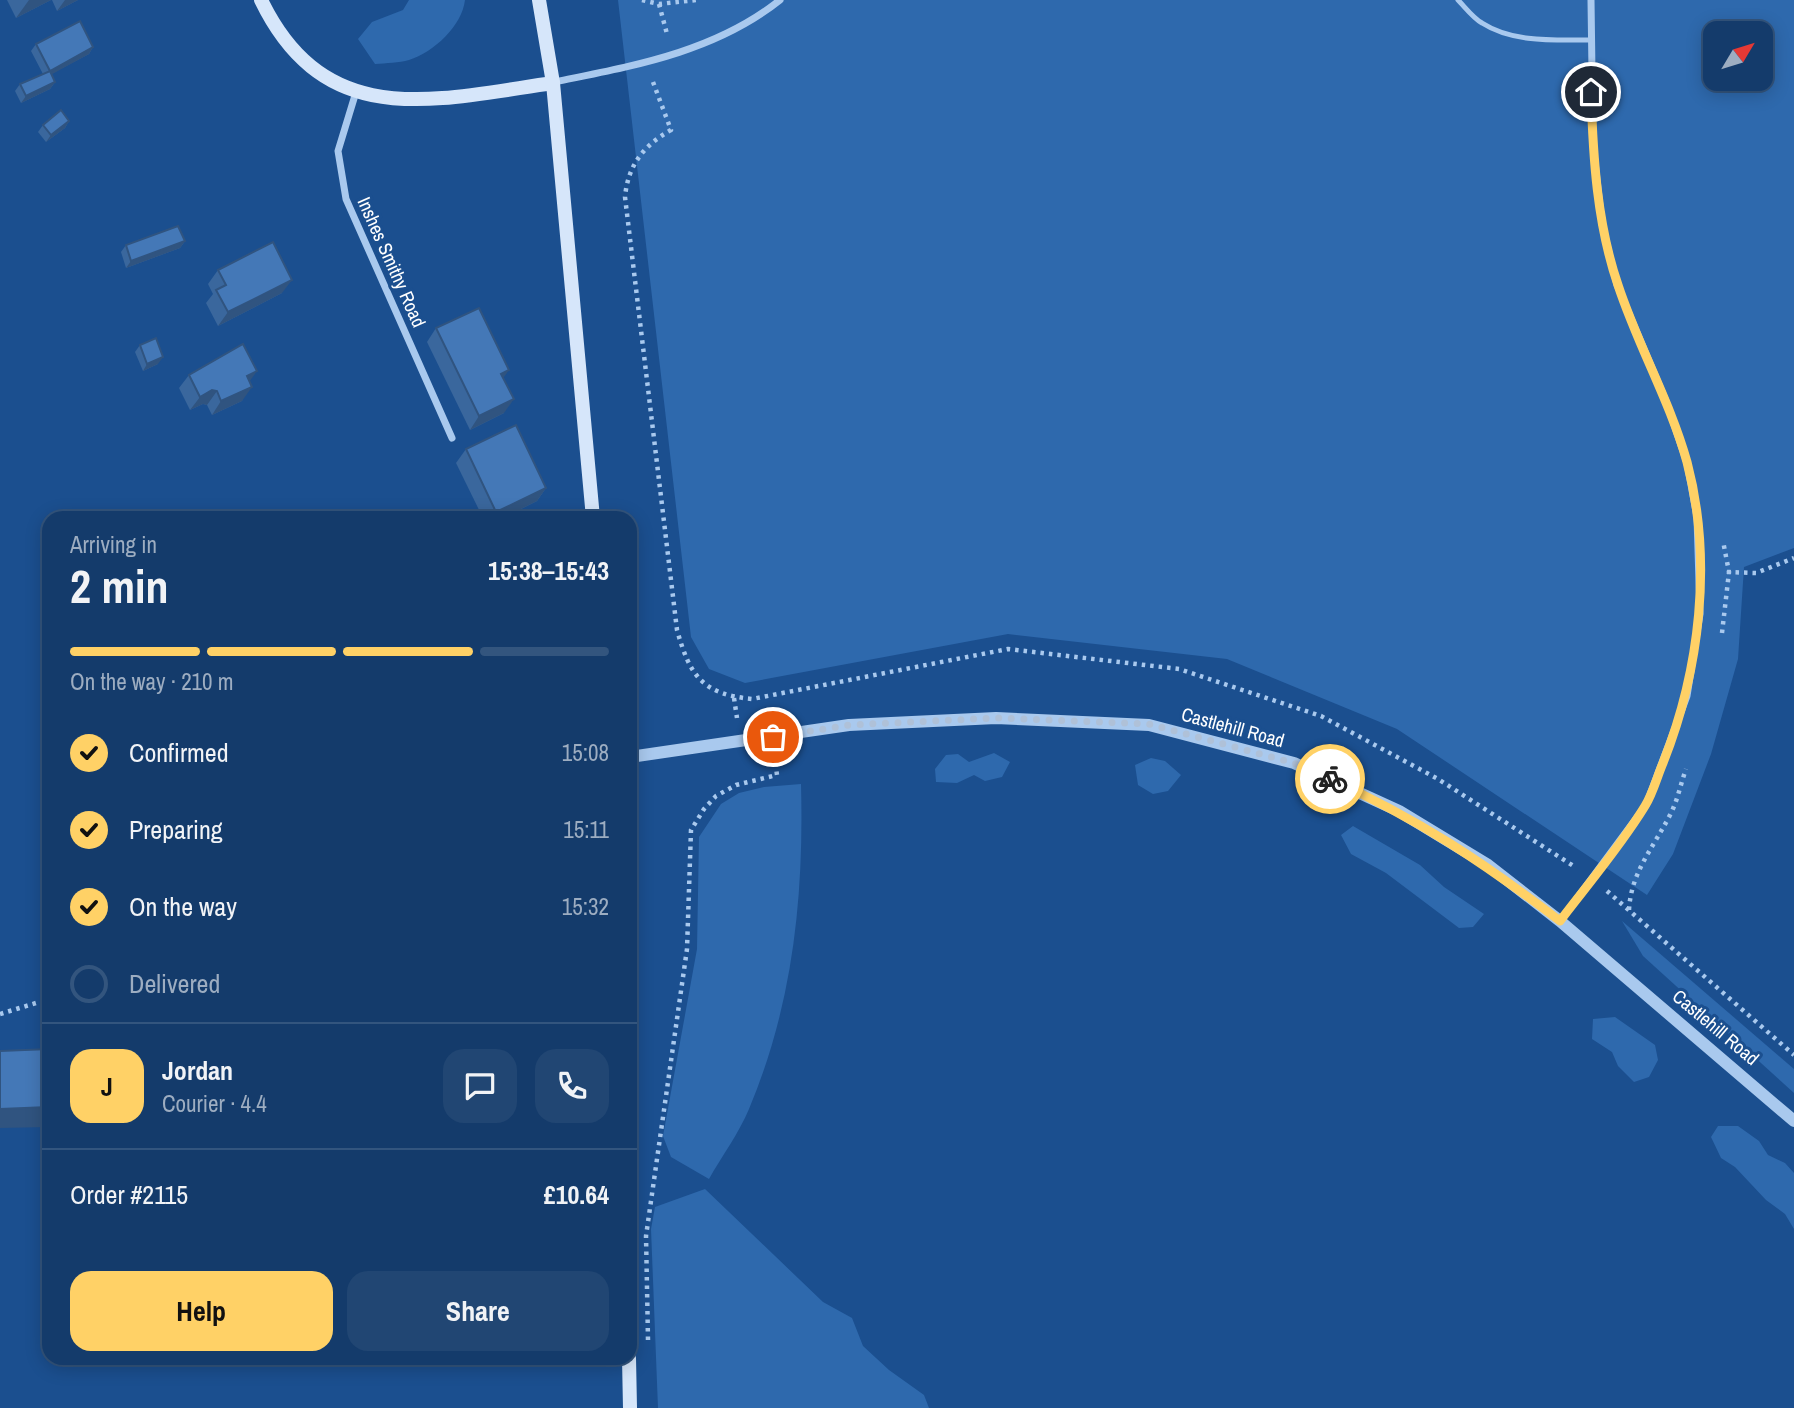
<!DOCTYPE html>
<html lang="en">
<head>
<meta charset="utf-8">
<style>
  :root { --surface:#143b6b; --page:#214673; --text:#f1f3f6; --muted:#9dadc1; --line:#33557e; --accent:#ffd166 }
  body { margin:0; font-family:"Archivo Narrow",sans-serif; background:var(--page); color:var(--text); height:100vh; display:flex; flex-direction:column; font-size:26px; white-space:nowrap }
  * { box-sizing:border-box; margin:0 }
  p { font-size:23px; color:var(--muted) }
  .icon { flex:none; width:38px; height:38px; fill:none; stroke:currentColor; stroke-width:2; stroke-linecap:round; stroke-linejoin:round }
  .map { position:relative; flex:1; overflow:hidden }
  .drawer { position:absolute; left:42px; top:511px; width:595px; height:854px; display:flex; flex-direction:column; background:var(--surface); border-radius:21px; box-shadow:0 4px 18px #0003,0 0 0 2px var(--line) }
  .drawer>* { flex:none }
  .needle { width:46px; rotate:52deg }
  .fabs { position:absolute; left:1703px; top:21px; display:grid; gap:14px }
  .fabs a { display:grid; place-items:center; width:70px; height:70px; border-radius:14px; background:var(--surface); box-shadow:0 4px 18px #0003,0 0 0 2px var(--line); font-size:35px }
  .pin { position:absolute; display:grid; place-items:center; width:60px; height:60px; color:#fff; margin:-30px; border:4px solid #fff; border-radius:50%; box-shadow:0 2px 7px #0007 }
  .courier { position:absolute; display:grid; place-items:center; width:70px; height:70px; margin:-35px; border:5px solid #ffd166; border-radius:50%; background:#fff; color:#222; box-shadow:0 2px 9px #0007 }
  .headline em { font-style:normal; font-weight:800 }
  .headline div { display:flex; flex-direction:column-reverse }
  .headline { display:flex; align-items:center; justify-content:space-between; height:119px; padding:0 28px }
  h1 { font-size:46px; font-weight:800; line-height:52px }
  .bar { display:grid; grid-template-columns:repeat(4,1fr); gap:10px 7px; align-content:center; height:84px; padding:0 28px }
  .bar i { height:9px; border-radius:5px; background:var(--line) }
  .bar .current { background:var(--accent) }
  .bar p { grid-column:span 4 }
  .line { display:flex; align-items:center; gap:18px; padding:0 28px; border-top:2px solid var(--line) }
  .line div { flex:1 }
  .round { display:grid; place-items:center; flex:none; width:74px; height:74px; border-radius:21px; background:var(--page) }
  ol { padding:0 28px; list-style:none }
  li { display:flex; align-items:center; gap:21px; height:77px }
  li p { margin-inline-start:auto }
  li .icon { padding:7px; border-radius:50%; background:var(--accent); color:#111; stroke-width:4 }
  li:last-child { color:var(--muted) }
  li i { width:38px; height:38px; border:4px solid var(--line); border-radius:50% }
  .button { display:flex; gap:14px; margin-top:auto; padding:14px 28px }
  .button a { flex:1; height:80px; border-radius:21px; background:var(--accent); color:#111; font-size:28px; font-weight:800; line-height:80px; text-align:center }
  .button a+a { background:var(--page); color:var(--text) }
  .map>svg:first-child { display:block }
</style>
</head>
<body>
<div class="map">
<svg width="1794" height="1408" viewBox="0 0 1794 1408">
  <rect width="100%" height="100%" fill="#1b4f8f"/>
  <g fill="#2e69ad" fill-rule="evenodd">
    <path d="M409,0H465C462,26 434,52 409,60C399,63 386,63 375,64L358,39L372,22L403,10Z"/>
    <path d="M618,0H1794V548L1744,567L1738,659L1711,754L1673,854L1647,895L1397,729L1227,659L1008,634L745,683L709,669L691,637ZM1715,33H1760V79H1715Z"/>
    <path d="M994,753L1010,762L1002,777L985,781L974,775L957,783L936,782L935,769L946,755L958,754L969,762Z"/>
    <path d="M1151,758L1165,761L1181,775L1168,791L1153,794L1138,785L1135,765Z"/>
    <path d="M801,784C804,897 793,1004 749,1109C739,1133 722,1156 709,1179L671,1157L663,1136L697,949L699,837L721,804L739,793L764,787Z"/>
    <path d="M1353,826L1420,865L1444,887L1484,914L1473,927L1459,928L1386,873L1351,854L1341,835Z"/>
    <path d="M1622,921L1794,1069V1093L1643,956Z"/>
    <path d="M1615,1017L1655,1045L1658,1060L1649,1077L1634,1082L1618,1066L1612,1052L1592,1039L1593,1019Z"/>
    <path d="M1718,1126H1738L1759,1141L1768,1155L1785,1163L1794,1173V1229L1785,1214L1766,1200L1735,1167L1721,1158L1711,1137Z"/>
    <path d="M705,1189L823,1302L852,1318L863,1346L889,1370L924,1395L929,1408H658L651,1229L655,1207Z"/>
  </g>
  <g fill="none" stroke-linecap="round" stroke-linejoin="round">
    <g stroke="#a9c9ee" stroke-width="4.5" stroke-dasharray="3.5 5" stroke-linecap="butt">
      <path d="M642,0L659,4L696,0"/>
      <path d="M659,4L667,34"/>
      <path d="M653,82L671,130C644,145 628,165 625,197L677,630C690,676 702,694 752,699L1008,649L1179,669L1321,716L1438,779L1575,867"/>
      <path d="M1727,572L1756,573L1794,558"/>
      <path d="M1722,633L1729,572L1723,541"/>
      <path d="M734,698L737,718"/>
      <path d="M1607,891L1794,1055"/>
      <path d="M1629,910C1631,871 1655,846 1672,811C1678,798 1681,783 1686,769"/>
      <path d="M0,1014L49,999"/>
      <path d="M648,1340L646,1236L687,949L691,830L704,809L716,796L736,785L777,775L775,760"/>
    </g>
    <path stroke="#a9c9ee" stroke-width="5" d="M1458,0C1465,7 1473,18 1482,23C1513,43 1555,40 1591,40"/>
    <g stroke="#a9c9ee" stroke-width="7">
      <path d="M554,82C633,66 715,52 780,0"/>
      <path d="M356,92L338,151L346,199L452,438"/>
      <path d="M1560,921L1646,805L1687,696L1700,614L1697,517L1687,463L1666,401L1617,285L1602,224L1593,144L1591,0"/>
    </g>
    <path stroke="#a9c9ee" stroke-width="12" d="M630,757L849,725L996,718L1149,725L1294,763L1399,811L1488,865L1560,921L1794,1121"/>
    <g stroke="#d6e6fa" stroke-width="14">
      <path d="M261,0C325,132 434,100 553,83"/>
      <path d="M539,0L553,83L593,518"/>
      <path d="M629,1358L630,1408"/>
    </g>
  </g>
  <g fill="#3a679d">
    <path d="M7,0H51L16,18Z"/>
    <path d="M52,0H78L57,11Z"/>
    <path d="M36,44L93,47L89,54L51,74L55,82L50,89L21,103L15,91L20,84L43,74L31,51Z"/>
    <path d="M69,121L65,128L46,142L38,132L43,125Z"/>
    <path d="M185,241L180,248L126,268L121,252L126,245Z"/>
    <path d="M218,270L282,293L218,326L206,303L213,294L208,284Z"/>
    <path d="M436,328L503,379L504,413L470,430L427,342Z"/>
    <path d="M140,345L158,364L143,371L135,352Z"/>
    <path d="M189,375L249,382L242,401L212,415L207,405L203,404L190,410L179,388Z"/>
    <path d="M466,449L546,488L537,501L503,518H483L456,463Z"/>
  </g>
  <g fill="#305480">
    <path d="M29,0H51L16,18Z"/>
    <path d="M65,0H78L57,11Z"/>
    <path d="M93,47L89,54L45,78L50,71Z"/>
    <path d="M55,82L50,89L21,103L26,96Z"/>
    <path d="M69,121L65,128L46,142L51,135Z"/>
    <path d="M185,241L180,248L126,268L131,261Z"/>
    <path d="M292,280L282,293L218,326L228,312Z"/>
    <path d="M163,357L158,364L143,371L147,364Z"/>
    <path d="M509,370L499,384L501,374Z"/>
    <path d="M257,371L247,385V376Z"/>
    <path d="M252,387L242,401L212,415L221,401Z"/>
    <path d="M212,390L217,391L207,405L203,404L190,410L200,397Z"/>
    <path d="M514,399L504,413L470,430L479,416Z"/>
    <path d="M546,488L537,501L503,518H492L496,512Z"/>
    <path d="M49,1107V1127L0,1128V1109Z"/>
  </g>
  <g fill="#4478b7" stroke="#305480" stroke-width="2">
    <path d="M80,21L93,47L50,71L36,44Z"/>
    <path d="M50,71L55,82L26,96L20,84Z"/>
    <path d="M61,110L69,121L51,135L43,125Z"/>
    <path d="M178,226L185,241L131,261L126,245Z"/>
    <path d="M273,242L292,280L228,312L216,290L226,285L218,270Z"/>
    <path d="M479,308L509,370L501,374L514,399L479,416L436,328Z"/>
    <path d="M156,338L163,357L147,364L140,345Z"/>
    <path d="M243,344L257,371L247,376L252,387L221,401L217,391L212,390L200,397L189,375Z"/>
    <path d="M516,425L546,488L496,512L466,449Z"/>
    <path d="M49,1049V1107L0,1109V1051Z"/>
  </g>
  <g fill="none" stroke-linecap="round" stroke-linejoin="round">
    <path stroke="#afc1d8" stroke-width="7" stroke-dasharray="0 12.6" d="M773,737L849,725L996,718L1149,724L1294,763L1330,779"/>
    <path stroke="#ffd166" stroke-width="9" d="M1330,779C1418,819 1483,862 1560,921C1588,884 1620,847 1645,806C1653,793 1657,777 1663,763C1700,670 1713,560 1687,462C1670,401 1638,346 1618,285C1597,224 1593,157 1591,92"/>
  </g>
  <g text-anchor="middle" stroke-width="6" stroke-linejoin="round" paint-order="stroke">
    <g font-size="19" fill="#fff" stroke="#1b4f8f">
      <text transform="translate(392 262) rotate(66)" y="7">Inshes Smithy Road</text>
      <text transform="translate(1233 727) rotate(15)" y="7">Castlehill Road</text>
      <text transform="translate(1716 1027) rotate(40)" y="7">Castlehill Road</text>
    </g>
  </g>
</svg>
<div class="fabs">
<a><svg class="needle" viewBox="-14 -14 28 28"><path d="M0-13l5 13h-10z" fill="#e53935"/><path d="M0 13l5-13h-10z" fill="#9dadc1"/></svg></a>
</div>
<div class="pin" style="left:773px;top:737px;background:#ea580c"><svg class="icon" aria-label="bag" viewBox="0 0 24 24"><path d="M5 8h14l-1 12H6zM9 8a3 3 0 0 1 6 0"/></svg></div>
<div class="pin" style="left:1591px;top:92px;background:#1f2937"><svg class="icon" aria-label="home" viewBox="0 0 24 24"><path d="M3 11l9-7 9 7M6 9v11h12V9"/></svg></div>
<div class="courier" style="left:1330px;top:779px"><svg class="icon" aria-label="bike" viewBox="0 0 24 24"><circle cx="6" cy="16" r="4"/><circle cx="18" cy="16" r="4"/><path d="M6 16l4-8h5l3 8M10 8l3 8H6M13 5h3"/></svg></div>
<section class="drawer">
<div class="headline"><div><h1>2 min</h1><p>Arriving in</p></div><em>15:38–15:43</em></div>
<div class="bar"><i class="current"></i><i class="current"></i><i class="current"></i><i></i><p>On the way · 210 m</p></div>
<ol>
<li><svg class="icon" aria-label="check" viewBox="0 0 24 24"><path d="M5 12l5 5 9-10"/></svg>Confirmed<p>15:08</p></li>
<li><svg class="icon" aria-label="check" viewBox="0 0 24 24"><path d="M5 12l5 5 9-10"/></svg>Preparing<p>15:11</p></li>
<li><svg class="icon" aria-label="check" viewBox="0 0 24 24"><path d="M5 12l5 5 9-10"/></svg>On the way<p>15:32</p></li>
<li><i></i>Delivered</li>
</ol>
<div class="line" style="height:126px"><b class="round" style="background:var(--accent);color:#111">J</b><div><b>Jordan</b><p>Courier · 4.4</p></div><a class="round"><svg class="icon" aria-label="chat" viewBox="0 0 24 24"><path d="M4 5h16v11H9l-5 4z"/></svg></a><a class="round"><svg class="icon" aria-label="phone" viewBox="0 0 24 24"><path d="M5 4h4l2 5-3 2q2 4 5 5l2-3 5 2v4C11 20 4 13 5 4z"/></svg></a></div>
<div class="line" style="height:91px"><div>Order #2115</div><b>£10.64</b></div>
<div class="button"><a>Help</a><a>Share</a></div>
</section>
</div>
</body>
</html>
